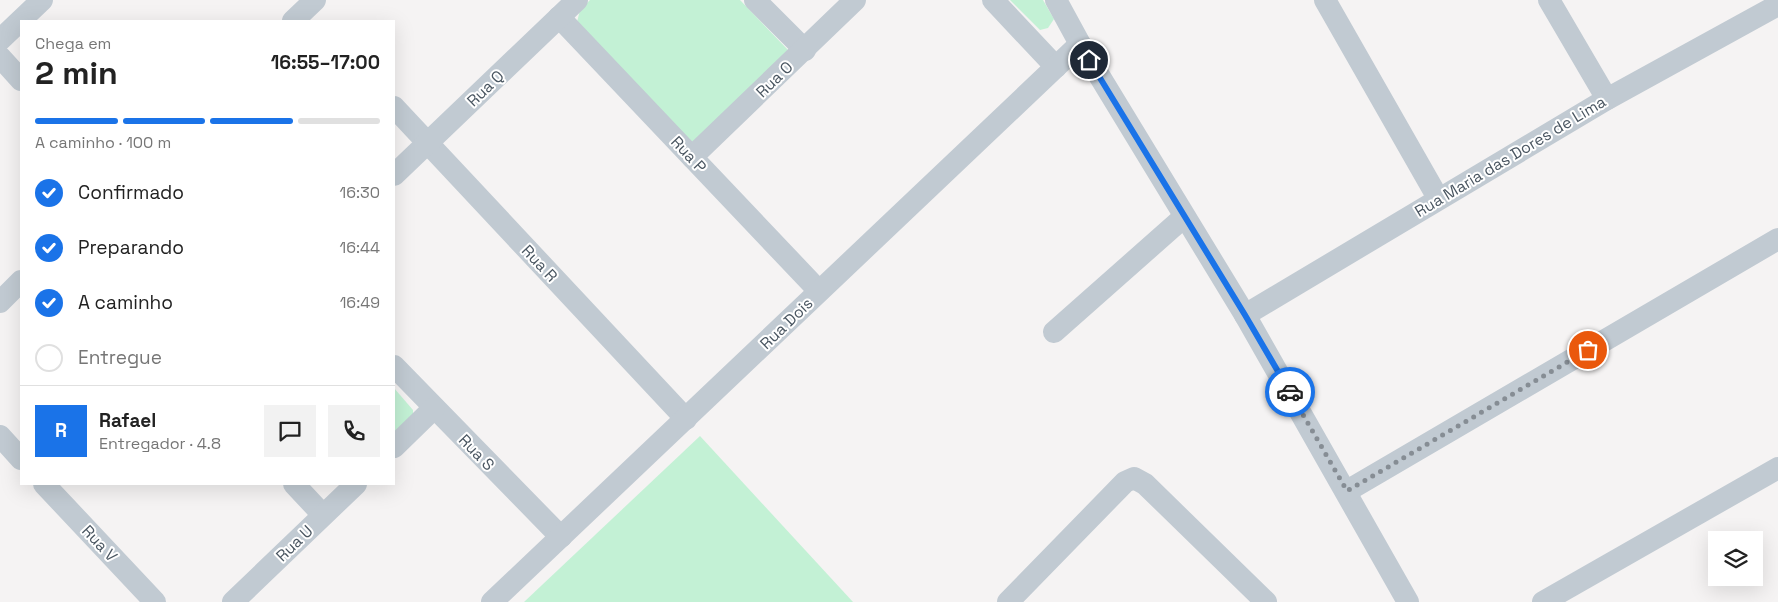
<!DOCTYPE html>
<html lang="pt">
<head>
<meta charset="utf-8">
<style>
  :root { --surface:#fff; --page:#f2f2f2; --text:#222; --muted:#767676; --line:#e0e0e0; --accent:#1a73e8 }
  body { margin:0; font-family:"Space Grotesk",sans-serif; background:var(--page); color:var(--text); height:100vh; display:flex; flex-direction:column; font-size:19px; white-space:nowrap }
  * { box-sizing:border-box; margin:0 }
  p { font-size:16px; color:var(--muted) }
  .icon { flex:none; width:28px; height:28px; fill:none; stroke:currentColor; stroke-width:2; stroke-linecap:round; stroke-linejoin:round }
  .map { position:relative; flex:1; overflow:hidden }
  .side { position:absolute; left:20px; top:20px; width:375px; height:465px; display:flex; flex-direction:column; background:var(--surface); border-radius:0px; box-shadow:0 5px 20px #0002 }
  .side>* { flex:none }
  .fabs { position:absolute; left:1708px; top:531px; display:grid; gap:10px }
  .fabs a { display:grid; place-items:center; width:55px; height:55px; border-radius:0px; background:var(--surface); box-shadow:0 5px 20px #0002; font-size:25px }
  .pin { position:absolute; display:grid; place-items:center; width:42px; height:42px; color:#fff; margin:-21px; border:2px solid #fff; border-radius:50%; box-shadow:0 1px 5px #0007 }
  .courier { position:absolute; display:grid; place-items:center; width:50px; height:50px; margin:-25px; border:4px solid #1a73e8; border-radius:50%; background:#fff; color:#222; box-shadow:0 1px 6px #0007 }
  .overview em { font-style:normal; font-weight:800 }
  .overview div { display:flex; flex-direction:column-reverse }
  .overview { display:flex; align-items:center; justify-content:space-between; height:85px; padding:0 15px }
  h1 { font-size:32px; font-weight:800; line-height:38px }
  .bar { display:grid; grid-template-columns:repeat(4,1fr); gap:8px 5px; align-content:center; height:60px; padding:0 15px }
  .bar i { height:6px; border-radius:4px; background:var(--line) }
  .bar .active { background:var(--accent) }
  .bar p { grid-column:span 4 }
  .line { display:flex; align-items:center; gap:12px; padding:0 15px; border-top:1px solid var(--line) }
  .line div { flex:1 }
  .round { display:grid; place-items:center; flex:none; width:52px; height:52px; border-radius:0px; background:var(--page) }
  ol { padding:0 15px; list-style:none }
  li { display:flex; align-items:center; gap:15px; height:55px }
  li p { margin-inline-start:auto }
  li .icon { padding:5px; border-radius:50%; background:var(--accent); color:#fff; stroke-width:4 }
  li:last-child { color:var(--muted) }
  li i { width:28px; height:28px; border:2px solid var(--line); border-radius:50% }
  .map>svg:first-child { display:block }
</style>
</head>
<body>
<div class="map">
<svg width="1778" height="602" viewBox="0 0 1778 602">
  <rect width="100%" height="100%" fill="#f5f3f3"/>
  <g fill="#c3f1d5">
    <path d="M590,0H740L788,50L695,145L576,26L580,10Z"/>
    <path d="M1010,0H1043L1054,19L1048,28L1040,30Z"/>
    <path d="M394,388L413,410V416L394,434Z"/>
    <path d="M700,436L853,602H524Z"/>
  </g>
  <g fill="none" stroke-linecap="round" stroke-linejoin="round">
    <g stroke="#c1cad2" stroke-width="22">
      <path d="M755,0L805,50"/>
      <path d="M993,0L1056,67"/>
      <path d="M1056,0L1080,44L1245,315L1408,602"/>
      <path d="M1325,0L1438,198"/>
      <path d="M1549,0L1607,99"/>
      <path d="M559,17L819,291"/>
      <path d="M293,21L315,0"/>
      <path d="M0,40L42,0"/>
      <path d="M0,57L21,80"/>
      <path d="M394,107L686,419"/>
      <path d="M692,157L855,0"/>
      <path d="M394,175L577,0"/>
      <path d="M0,302L21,281"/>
      <path d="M1245,315L1607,99L1778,5"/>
      <path d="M1054,332L1184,217"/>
      <path d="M394,366L561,537"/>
      <path d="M0,436L21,459"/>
      <path d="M394,447L434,408"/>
      <path d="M44,484L155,602"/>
      <path d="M294,484L323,515"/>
      <path d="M1347,491L1778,239"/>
      <path d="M233,602L356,484"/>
      <path d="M492,602L1080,44"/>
      <path d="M1008,602L1125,482L1134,478L1145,484L1266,602"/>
      <path d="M1543,602L1778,468"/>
    </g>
  </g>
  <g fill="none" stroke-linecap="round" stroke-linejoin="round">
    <path stroke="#868d94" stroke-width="5" stroke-dasharray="0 9" d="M1290,392L1347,491L1588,350"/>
    <path stroke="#1a73e8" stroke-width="6" d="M1089,60L1245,315L1290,392"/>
  </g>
  <g text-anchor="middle" stroke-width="4" stroke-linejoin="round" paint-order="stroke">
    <g font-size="16" fill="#4a5661" stroke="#fff">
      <text transform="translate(774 79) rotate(-44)" y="6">Rua O</text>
      <text transform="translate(485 88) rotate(-44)" y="6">Rua Q</text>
      <text transform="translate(689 154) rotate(47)" y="6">Rua P</text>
      <text transform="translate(1510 156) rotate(-31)" y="6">Rua Maria das Dores de Lima</text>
      <text transform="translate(540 263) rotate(47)" y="6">Rua R</text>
      <text transform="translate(786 323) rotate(-44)" y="6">Rua Dois</text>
      <text transform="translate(477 452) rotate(46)" y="6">Rua S</text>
      <text transform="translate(100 543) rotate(47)" y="6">Rua V</text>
      <text transform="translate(294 543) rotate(-44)" y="6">Rua U</text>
    </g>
  </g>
</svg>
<div class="fabs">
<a><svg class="icon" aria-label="layers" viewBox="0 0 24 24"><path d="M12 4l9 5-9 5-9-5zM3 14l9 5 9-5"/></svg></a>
</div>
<div class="pin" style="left:1588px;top:350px;background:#ea580c"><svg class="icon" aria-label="bag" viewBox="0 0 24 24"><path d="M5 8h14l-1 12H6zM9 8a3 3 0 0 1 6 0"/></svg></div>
<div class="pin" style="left:1089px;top:60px;background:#1f2937"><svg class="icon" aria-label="home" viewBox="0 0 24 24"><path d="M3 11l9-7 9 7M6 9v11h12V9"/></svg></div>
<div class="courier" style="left:1290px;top:392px"><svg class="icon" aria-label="car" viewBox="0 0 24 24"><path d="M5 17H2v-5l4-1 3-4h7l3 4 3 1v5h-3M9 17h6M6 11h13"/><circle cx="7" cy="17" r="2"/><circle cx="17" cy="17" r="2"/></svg></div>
<section class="side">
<div class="overview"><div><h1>2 min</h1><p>Chega em</p></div><em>16:55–17:00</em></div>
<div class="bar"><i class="active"></i><i class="active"></i><i class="active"></i><i></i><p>A caminho · 100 m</p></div>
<ol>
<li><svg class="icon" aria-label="check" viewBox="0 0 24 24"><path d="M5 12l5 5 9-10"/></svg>Confirmado<p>16:30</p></li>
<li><svg class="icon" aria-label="check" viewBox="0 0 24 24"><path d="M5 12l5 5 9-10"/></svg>Preparando<p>16:44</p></li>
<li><svg class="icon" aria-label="check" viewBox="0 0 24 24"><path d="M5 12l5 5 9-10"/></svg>A caminho<p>16:49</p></li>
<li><i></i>Entregue</li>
</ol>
<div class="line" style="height:90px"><b class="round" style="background:var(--accent);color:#fff">R</b><div><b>Rafael</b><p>Entregador · 4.8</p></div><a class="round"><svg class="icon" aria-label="chat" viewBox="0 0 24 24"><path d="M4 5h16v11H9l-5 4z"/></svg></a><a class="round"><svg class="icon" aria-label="phone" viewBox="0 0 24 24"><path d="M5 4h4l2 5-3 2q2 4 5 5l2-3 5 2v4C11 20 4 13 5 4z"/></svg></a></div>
</section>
</div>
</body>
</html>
